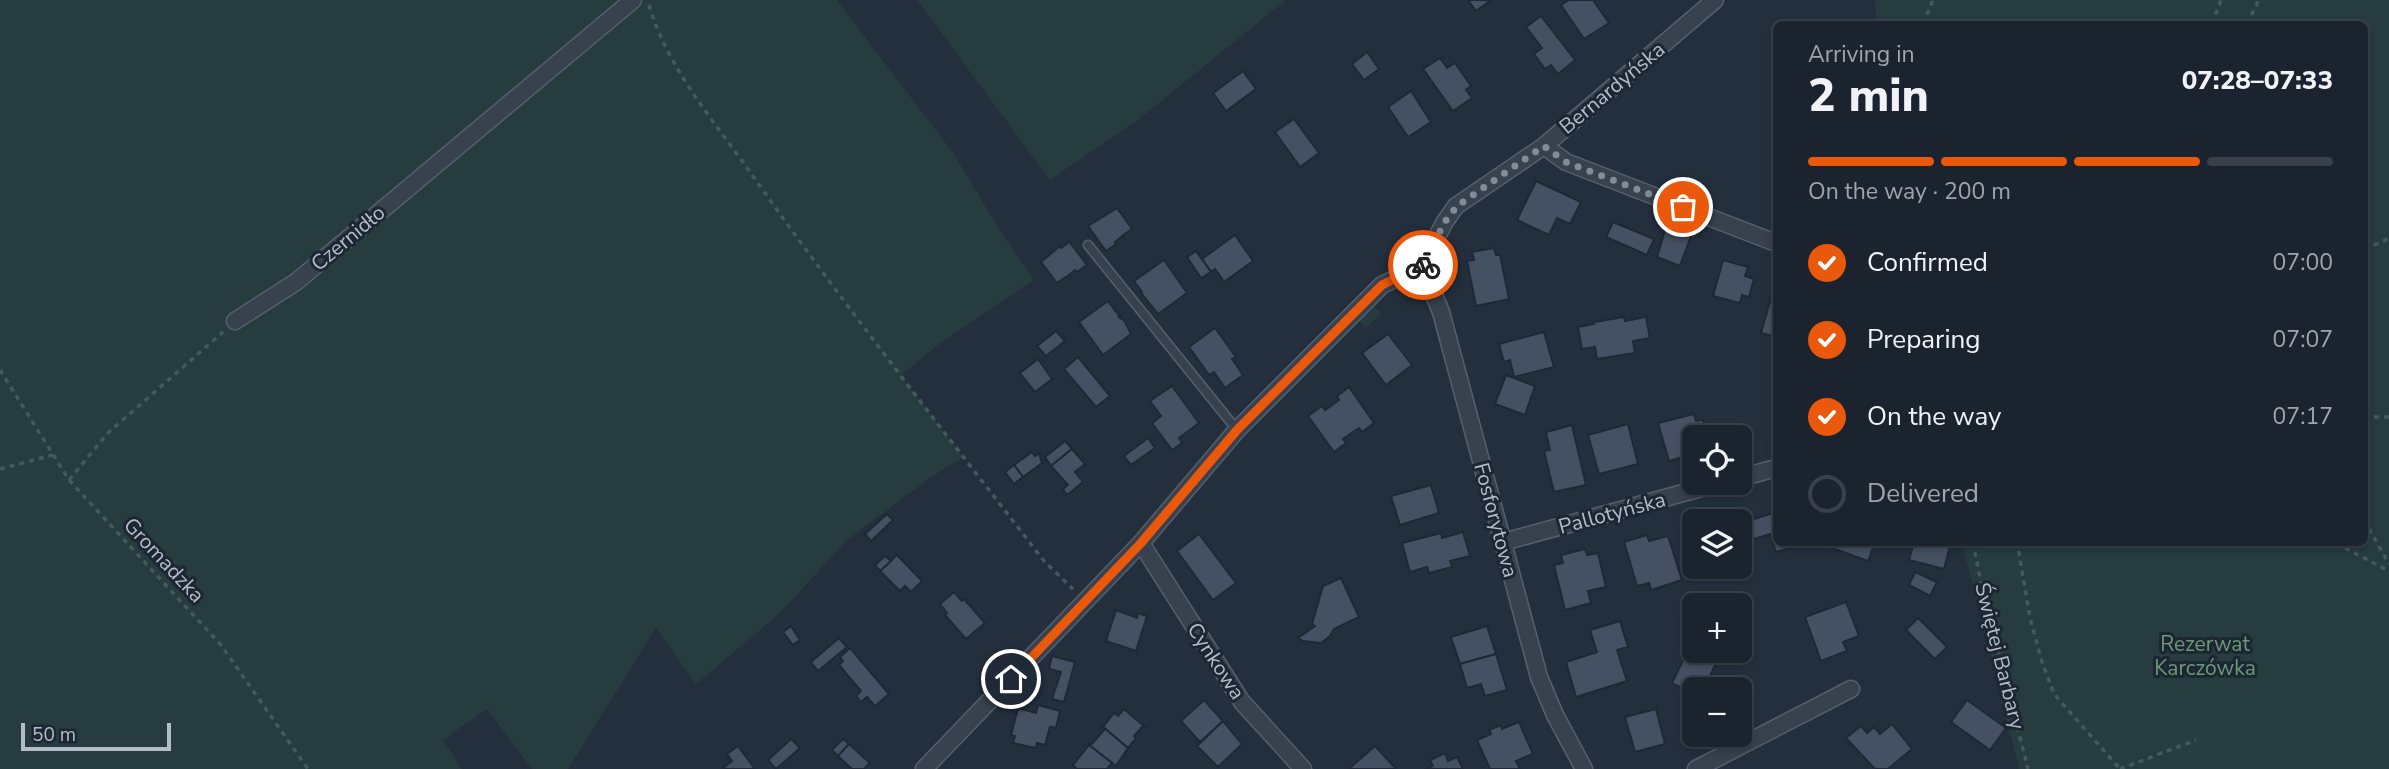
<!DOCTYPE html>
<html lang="en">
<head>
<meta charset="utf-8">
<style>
  :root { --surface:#1b232e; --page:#282f3a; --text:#f1f3f6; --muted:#a0a4aa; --line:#39404a; --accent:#ea580c }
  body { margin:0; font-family:"Nunito Sans",sans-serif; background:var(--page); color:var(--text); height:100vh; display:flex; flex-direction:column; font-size:26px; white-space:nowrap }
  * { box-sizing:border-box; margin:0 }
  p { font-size:23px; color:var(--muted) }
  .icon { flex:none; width:38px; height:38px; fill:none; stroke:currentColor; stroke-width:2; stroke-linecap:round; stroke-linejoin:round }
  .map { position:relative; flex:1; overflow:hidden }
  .drawer { position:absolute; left:1773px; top:21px; width:595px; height:525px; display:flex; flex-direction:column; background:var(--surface); border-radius:10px; box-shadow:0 4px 10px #0003,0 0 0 2px var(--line) }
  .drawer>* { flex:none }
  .fabs { position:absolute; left:1682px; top:425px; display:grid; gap:14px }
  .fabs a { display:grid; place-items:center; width:70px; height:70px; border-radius:10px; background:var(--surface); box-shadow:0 4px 10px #0003,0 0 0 2px var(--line); font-size:35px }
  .scale { position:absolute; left:21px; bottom:18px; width:150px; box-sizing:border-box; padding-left:7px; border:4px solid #b4bcc9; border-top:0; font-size:19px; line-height:24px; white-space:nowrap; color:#b4bcc9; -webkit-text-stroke:5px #1d2633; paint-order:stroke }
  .pin { position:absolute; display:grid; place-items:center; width:60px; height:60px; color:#fff; margin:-30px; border:4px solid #fff; border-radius:50%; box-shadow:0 2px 7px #0007 }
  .courier { position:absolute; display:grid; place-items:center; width:70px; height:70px; margin:-35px; border:5px solid #ea580c; border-radius:50%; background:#fff; color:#222; box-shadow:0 2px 9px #0007 }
  .headline em { font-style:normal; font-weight:800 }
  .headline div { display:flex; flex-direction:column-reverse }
  .headline { display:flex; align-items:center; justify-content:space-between; height:119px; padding:0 35px }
  h1 { font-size:46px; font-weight:800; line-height:52px }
  .bar { display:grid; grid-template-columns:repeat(4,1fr); gap:10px 7px; align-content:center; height:84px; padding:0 35px }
  .bar i { height:9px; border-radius:5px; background:var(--line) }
  .bar .current { background:var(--accent) }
  .bar p { grid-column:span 4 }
  ol { padding:0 35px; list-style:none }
  li { display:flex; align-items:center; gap:21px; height:77px }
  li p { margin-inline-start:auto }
  li .icon { padding:7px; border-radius:50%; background:var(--accent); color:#fff; stroke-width:4 }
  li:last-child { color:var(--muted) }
  li i { width:38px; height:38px; border:4px solid var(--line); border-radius:50% }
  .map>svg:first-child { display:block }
</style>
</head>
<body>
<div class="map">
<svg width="2389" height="769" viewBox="0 0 2389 769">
  <rect width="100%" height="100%" fill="#242f3e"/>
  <g fill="#263c3f">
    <path d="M0,0H837L954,154L996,224L1034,280L942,342L901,375L963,457L927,480L846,541L779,614L696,684L656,628L568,769H532L487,709L443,740L462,769H0Z"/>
    <path d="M917,0H1286L1138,120L1050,180Z"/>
    <path d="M1875,0H2389V769H2019L1962,543L2364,542V24H1877Z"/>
    <path d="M1374,302L1377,305L1375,307L1381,313L1366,328L1356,318Z"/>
  </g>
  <g fill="#455162" stroke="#1f2835" stroke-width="2">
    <path d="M1468,0H1491L1476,11Z"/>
    <path d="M1569,0H1593L1609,23L1584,39L1561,5Z"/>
    <path d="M1541,16L1575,60L1558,74L1551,65L1545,69L1534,54L1542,48L1526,27Z"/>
    <path d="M1367,52L1379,69L1364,80L1352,64Z"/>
    <path d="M1440,58L1447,68L1455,63L1471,86L1466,90L1472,98L1453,111L1423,69Z"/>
    <path d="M1243,71L1256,89L1226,111L1213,93Z"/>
    <path d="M1411,91L1431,122L1408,137L1388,107Z"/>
    <path d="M1294,119L1319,153L1300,167L1275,132Z"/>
    <path d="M1536,181L1581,202L1570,224L1557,218L1549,235L1517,220Z"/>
    <path d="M1117,208L1132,229L1122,236L1124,238L1121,237L1115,242L1116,244L1106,251L1088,226Z"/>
    <path d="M1669,217L1681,222L1678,232L1691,236L1680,266L1657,257Z"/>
    <path d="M1613,222L1654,239L1647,255L1606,237Z"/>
    <path d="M1235,235L1253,261L1224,282L1215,269L1211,272L1202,259Z"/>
    <path d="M1068,240L1087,265L1077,272L1075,270L1069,275L1070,277L1067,276L1057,283L1041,262L1060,246L1061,248L1068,243Z"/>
    <path d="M1494,248L1496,255H1500L1509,299L1476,306L1467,261L1474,260L1472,252Z"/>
    <path d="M1196,251L1211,272L1201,278L1187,257Z"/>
    <path d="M1164,260L1187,293L1158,314L1141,293L1142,292L1134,281Z"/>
    <path d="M1723,260L1748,267L1745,276L1754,279L1749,297L1742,295L1740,303L1713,296Z"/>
    <path d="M1774,288L1776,289V337L1761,333Z"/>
    <path d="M1108,301L1116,312L1117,311L1119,317L1121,316L1120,318L1124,320L1131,334L1103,355L1079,322Z"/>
    <path d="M1624,317L1625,321L1646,317L1650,338L1633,341L1635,353L1597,359L1595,347L1582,349L1578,327L1594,324V322Z"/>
    <path d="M1215,328L1236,357L1232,359L1243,375L1225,388L1214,372L1209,375L1189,347Z"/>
    <path d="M1056,331L1065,341L1046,356L1037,346Z"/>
    <path d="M1544,332L1554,367L1514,377L1510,360L1504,362L1499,344Z"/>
    <path d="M1388,334L1412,365L1386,385L1362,353Z"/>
    <path d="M1078,357L1110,396L1096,407L1064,369Z"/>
    <path d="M1038,359L1052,379L1035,392L1020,373Z"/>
    <path d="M1506,375L1535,386L1525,415L1495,404Z"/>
    <path d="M1172,386L1199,423L1179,438L1182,443L1172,450L1152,423L1161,416L1150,401Z"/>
    <path d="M1349,387L1374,423L1362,432L1359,428L1343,439L1346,443L1334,452L1308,416L1322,406L1325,410L1339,400L1337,396Z"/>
    <path d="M1694,414L1696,421L1703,420L1708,438H1694V454L1669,461L1658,423Z"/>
    <path d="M1628,424L1638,464L1599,474L1588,435Z"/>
    <path d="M1572,425L1586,485L1554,492L1544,451L1550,450L1546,432Z"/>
    <path d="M1738,429L1747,462H1740V438H1719L1718,434Z"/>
    <path d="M1148,438L1155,448L1131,465L1124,456Z"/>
    <path d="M1065,441L1072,449L1051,466L1045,457Z"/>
    <path d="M1072,449L1085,464L1075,472L1083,482L1067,495L1063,489L1068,485L1051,466Z"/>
    <path d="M1032,452L1035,456L1039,453L1042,463L1023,477L1014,465Z"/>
    <path d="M1014,465L1023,477L1014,484L1005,472Z"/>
    <path d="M1431,485L1439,513L1400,525L1391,496Z"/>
    <path d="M1776,512V542L1804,544L1776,552L1770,534L1751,540L1745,522Z"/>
    <path d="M887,514L893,520L871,541L865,534Z"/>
    <path d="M1463,532L1470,556L1450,561L1452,567L1429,573L1427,567L1410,572L1402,543L1441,533L1442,538Z"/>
    <path d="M1199,534L1236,583L1213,600L1177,551Z"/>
    <path d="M1647,535L1649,541L1668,536L1682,580L1651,590L1649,583L1637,586L1624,542Z"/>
    <path d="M1834,542H1875L1868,561L1832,548Z"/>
    <path d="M1914,542H1951L1944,569L1909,560Z"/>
    <path d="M1585,549L1587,555L1598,553L1606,587L1588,591L1591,603L1565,610L1554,565L1563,563L1561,555Z"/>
    <path d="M897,555L922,581L911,592L905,586L900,591L880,571Z"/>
    <path d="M885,556L891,561L880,571L875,565Z"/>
    <path d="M1915,572L1937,582L1930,596L1909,585Z"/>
    <path d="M1341,578L1359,617L1334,629L1330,636L1321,643L1303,641L1298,638L1315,626L1312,624L1323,586Z"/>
    <path d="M954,592L962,601L964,599L985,623L966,639L945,615L947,613L940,604Z"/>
    <path d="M1846,602L1859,636L1843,642L1847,651L1821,661L1805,617Z"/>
    <path d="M1116,610L1137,618L1138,613L1147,616L1136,651L1106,641Z"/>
    <path d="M1918,618L1947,647L1935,659L1906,630Z"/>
    <path d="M1620,621L1628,647L1617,650L1627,681L1576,697L1566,662L1597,652L1590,630Z"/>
    <path d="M791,626L800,640L793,645L783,632Z"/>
    <path d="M1487,626L1496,654L1460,664L1451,637Z"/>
    <path d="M839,638L847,647L818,671L811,662Z"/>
    <path d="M1691,644L1694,645V651H1707L1719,657L1703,690H1694V695L1672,683Z"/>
    <path d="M850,648L889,694L875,706L867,697L861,702L856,696L861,691L839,665L843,661L840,657Z"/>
    <path d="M1496,654L1507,690L1485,696L1481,684L1467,688L1460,664Z"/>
    <path d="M1052,656L1075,662L1064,702L1052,699L1061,672L1049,669Z"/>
    <path d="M1204,700L1223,721L1200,742L1181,721Z"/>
    <path d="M1967,700L2006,728L1990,750L1951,722Z"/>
    <path d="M1038,705L1060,711L1056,728L1050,727L1045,745L1037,743L1036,748L1013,743L1015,736L1011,735L1018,708L1036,713Z"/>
    <path d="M1124,709L1145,727H1142L1134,736L1136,738L1128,748L1103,727L1114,713L1118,716Z"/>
    <path d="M1656,709L1665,744L1635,752L1625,717Z"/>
    <path d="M1223,721L1242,744L1218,767L1197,746Z"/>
    <path d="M1519,722L1533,754L1516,761L1520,769H1490L1477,740L1491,734L1489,730L1501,725L1502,729Z"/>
    <path d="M1892,724L1912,749L1888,769H1875L1846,738L1861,726L1867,733L1874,727L1880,734Z"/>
    <path d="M1103,727L1128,748L1116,766L1089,745L1092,744L1104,730Z"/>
    <path d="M791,739L800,748L776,769L768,760Z"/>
    <path d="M843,739L849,744L838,756L832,750Z"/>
    <path d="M849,744L870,763L864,769H852L838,756Z"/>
    <path d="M1089,745L1112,763L1107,769H1077L1073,765Z"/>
    <path d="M738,746L755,769H722L732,761L727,754Z"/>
    <path d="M1375,746L1396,769H1351L1350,768Z"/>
    <path d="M1445,753L1448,761L1457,757L1463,769H1425L1433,766L1430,760Z"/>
  </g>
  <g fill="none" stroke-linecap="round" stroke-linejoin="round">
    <defs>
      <path id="service" d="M1088,245L1237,430"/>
      <g id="minor">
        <path d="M1544,146L1566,162L1776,243"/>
        <path d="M1422,266L1441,312L1539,677L1555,715L1584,769"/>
        <path d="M235,321L296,282L633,0"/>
        <path d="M1740,478L1776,468"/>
        <path d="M1503,542L1720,483"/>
        <path d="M1141,543L1242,702L1303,769"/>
        <path d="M924,769L1141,543L1237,430L1382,285L1422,266L1444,223L1456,206L1544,146L1715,0"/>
        <path d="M1696,769L1851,689"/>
      </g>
    </defs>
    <use href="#service" stroke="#565f6c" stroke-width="11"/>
    <use href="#minor" stroke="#565f6c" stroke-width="19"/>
    <g stroke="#44595c" stroke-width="3.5" stroke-dasharray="5 5" stroke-linecap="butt">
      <path d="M649,5C667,67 713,120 750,172C844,305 945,433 1044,561L1073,589"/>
      <path d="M1923,24L1933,0"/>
      <path d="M2212,24L2221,0"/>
      <path d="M2247,24L2259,0"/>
      <path d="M2364,247L2381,243L2389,237"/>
      <path d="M0,370L69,480L221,645L308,769"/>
      <path d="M2364,417H2389"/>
      <path d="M0,469L53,455"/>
      <path d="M69,480L108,433L223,332"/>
      <path d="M2364,520L2389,564"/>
      <path d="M1973,542L1981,583L2028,769"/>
      <path d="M2014,542L2019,553L2030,618L2042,662L2054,694L2120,769"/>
      <path d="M2326,542L2347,549L2389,571"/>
      <path d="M2120,769L2196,740"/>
    </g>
    <use href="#service" stroke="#38414e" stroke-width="8"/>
    <use href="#minor" stroke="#38414e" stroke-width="16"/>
  </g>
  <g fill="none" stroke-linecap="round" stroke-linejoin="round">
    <path stroke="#828b98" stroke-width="7" stroke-dasharray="0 12.6" d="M1423,265L1444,223L1457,206L1544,146L1566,162L1683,207"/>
    <path stroke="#ea580c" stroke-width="9" d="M1011,679L1141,543L1237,430L1382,285L1423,265"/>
  </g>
  <g text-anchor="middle" stroke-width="6" stroke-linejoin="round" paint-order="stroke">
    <g font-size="21" fill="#b4bcc9" stroke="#1d2633">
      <text transform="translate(1612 88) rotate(-40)" y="7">Bernardyńska</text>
      <text transform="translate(348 238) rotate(-40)" y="7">Czernidło</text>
      <text transform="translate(1612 513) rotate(-15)" y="7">Pallotyńska</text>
      <text transform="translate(1496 520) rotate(75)" y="7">Fosforytowa</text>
      <text transform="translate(164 560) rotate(47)" y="7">Gromadzka</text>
      <text transform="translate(2000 656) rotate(76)" y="7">Świętej Barbary</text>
      <text transform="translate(1216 661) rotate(57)" y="7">Cynkowa</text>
    </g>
    <g font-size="21" fill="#6b9a76" stroke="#1d2633">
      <text x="2205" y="651">Rezerwat<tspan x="2205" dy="24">Karczówka</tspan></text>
    </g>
  </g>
</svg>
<div class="fabs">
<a><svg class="icon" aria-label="locate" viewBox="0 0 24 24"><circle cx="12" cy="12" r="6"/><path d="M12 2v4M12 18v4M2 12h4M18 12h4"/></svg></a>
<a><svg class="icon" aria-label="layers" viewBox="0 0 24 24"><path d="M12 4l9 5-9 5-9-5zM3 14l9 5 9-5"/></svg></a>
<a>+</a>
<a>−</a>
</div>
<div class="scale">50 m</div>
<div class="pin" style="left:1683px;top:207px;background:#ea580c"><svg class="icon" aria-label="bag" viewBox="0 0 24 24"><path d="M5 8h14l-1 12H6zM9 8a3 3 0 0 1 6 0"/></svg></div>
<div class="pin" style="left:1011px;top:679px;background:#1f2937"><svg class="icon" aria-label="home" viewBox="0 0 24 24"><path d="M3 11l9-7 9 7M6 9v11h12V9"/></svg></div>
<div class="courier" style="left:1423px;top:265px"><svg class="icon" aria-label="bike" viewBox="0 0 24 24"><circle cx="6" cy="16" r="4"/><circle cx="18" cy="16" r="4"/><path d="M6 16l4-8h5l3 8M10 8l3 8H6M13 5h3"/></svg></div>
<section class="drawer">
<div class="headline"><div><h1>2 min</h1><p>Arriving in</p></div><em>07:28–07:33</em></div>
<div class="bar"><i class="current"></i><i class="current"></i><i class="current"></i><i></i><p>On the way · 200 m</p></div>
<ol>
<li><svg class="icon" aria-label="check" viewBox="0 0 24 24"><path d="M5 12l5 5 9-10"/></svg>Confirmed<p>07:00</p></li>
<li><svg class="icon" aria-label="check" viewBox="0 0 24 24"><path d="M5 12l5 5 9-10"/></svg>Preparing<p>07:07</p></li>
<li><svg class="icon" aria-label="check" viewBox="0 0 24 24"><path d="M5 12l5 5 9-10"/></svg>On the way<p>07:17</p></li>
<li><i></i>Delivered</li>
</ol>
</section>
</div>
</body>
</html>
